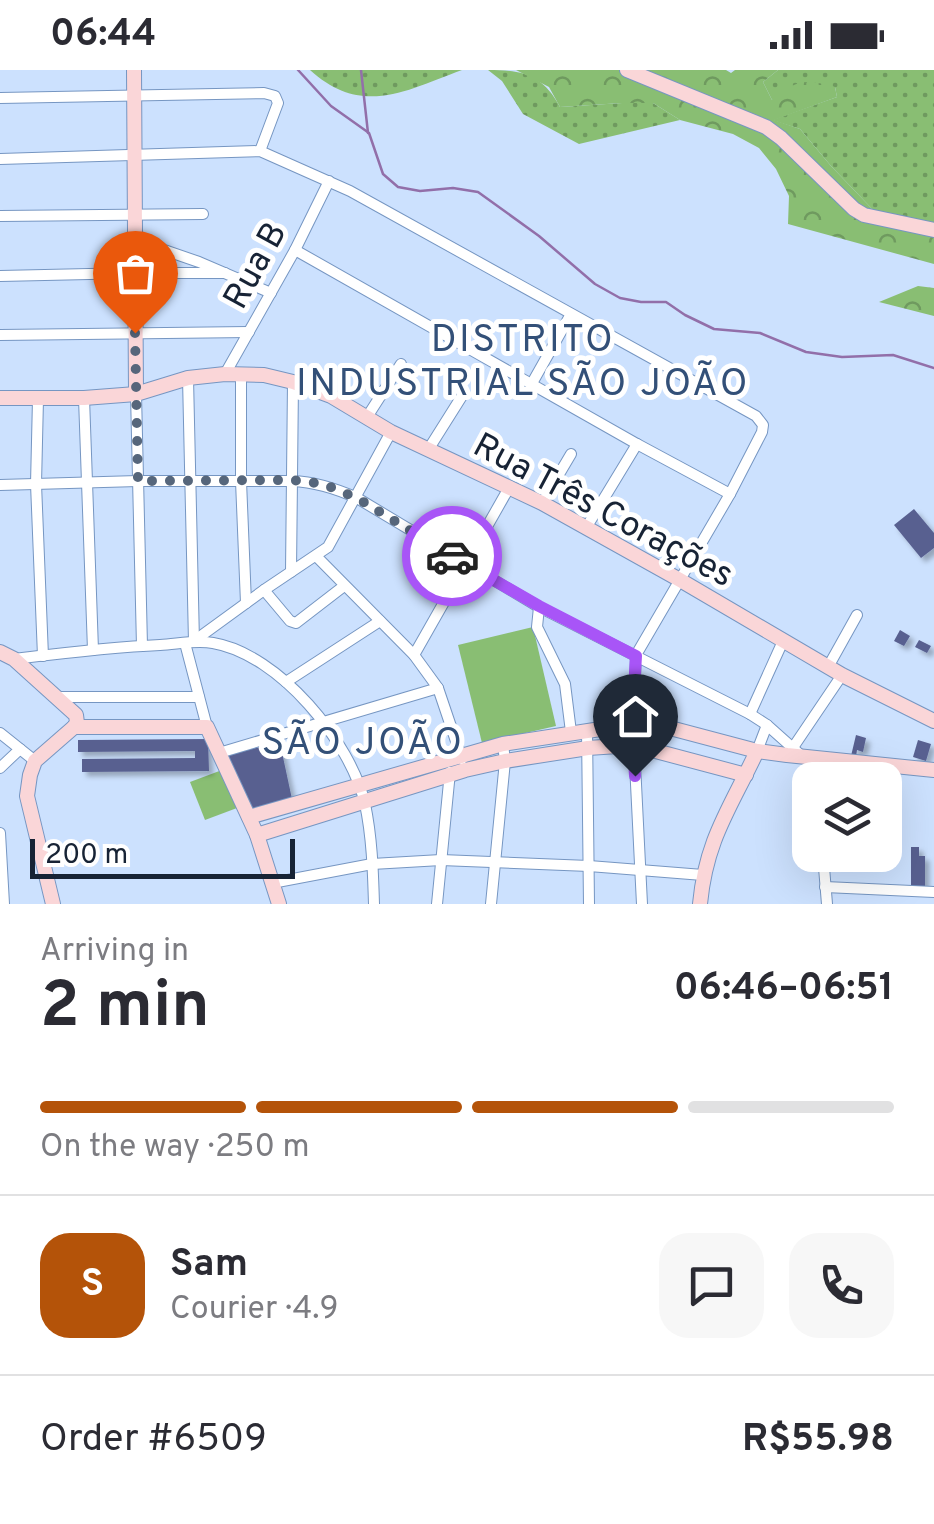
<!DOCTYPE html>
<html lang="en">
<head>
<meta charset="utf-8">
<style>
  :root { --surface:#fff; --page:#f7f7f7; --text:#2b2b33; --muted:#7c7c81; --line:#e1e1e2; --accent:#b45309 }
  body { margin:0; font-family:Overpass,sans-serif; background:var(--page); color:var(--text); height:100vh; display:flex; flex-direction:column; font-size:38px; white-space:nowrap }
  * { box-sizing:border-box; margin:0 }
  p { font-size:32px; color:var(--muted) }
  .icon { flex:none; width:55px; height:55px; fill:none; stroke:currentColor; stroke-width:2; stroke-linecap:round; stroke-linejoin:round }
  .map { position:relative; height:834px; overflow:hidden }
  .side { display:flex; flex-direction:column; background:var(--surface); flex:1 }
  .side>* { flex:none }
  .tools { position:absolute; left:792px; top:692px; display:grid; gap:20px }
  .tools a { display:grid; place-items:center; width:110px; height:110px; border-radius:20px; background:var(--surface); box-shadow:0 10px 40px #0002; font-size:50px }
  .scale { position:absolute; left:30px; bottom:25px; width:265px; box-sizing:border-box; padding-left:10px; border:5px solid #172335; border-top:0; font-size:28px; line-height:35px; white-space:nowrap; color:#172335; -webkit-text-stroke:8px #fff; paint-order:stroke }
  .pin { position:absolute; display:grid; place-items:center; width:85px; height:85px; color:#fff; margin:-102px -42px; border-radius:50% 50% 50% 0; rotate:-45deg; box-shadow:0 0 10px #0007 }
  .pin .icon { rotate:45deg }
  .courier { position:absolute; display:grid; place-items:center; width:100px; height:100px; margin:-50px; border:8px solid #a855f7; border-radius:50%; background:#fff; color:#222; box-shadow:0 2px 12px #0007 }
  .overview em { font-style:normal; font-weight:700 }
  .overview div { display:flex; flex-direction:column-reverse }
  .overview { display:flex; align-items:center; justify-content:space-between; height:170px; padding:0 40px }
  h1 { font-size:65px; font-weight:700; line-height:75px }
  .bar { display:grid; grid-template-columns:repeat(4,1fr); gap:15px 10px; align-content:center; height:120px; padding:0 40px }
  .bar i { height:12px; border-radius:8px; background:var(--line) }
  .bar .current { background:var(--accent) }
  .bar p { grid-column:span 4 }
  .line { display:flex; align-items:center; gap:25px; padding:0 40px; border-top:2px solid var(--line) }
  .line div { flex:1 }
  .round { display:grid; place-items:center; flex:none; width:105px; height:105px; border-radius:30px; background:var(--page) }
  .status { display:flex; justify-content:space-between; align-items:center; height:70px; padding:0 50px; background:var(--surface); direction:ltr }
  .status svg { height:28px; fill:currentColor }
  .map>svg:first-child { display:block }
</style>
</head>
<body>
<div class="status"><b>06:44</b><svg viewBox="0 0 49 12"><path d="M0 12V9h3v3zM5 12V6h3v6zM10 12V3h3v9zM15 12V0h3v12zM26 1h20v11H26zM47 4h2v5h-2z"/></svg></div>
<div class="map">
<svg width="934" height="834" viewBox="0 0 934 834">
  <defs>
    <pattern id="grass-dots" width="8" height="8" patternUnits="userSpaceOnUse" patternTransform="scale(2.5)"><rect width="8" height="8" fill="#89be73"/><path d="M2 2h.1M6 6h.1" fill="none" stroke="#6f9a5f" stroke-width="1.8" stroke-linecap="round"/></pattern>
    <pattern id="forest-crowns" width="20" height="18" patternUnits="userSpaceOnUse" patternTransform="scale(2.5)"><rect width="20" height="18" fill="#89be73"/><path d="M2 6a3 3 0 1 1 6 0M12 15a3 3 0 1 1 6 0" fill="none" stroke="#6f9a5f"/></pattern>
    <filter id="shadow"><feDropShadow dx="4.5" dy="4.5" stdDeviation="2.5" flood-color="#0004"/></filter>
  </defs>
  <rect width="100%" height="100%" fill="#cce1fe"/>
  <g fill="url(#grass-dots)">
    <path d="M310,0H462C405,21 362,47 310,0Z"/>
    <path d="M488,0C523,0 543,5 560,37L622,33H653L680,50L579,74L523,44L502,11Z"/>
    <path d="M778,0H934V153L877,144L831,96L800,59L772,50L837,27L835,17L772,30L763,12Z"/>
  </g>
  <g fill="url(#forest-crowns)">
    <path d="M516,0H726L731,3L735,0H778L763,12L772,30C798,9 804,9 835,17L837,27L774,50L800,59L831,96L877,144L934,153V194L788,154L789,126L776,99L759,78L733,64L680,50L653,33H622L560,37L549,17Z"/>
    <path d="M918,216L934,218V246L879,232Z"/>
  </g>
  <g fill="#89be73">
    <path d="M533,557L556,656L482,673L458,575Z"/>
    <path d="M222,700L237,738L205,750L190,712Z"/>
  </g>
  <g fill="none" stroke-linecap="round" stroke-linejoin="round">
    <g stroke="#926fa9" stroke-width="2.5">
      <path d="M298,0L331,36L369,63L383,104L398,117L420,121L453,118L478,122L539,166L595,214L620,228L641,232H666L685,245L714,259L760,263L806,282L842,287L893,285L934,298"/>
      <path d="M361,0L368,63"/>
    </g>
  </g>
  <g fill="#596090" filter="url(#shadow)">
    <path d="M914,439L934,463V478L921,488L894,455Z"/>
    <path d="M900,560L910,566L904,576L894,571Z"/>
    <path d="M919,570L931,576L927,583L915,577Z"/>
    <path d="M856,665L866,668L863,682L857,680L856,687L851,686Z"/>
    <path d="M208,669L209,701L82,702V689L195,688V681L78,682V670Z"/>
    <path d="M918,670L931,674L926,691L913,687Z"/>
    <path d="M280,673L292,729L253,742L226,684Z"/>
    <path d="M911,777H919V786H925V816H911Z"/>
  </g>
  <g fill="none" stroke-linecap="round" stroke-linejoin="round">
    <defs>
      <g id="street">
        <path d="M0,28L264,23L275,26L278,33L260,81"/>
        <path d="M0,89L260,81L350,121L756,346L763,355L762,362L730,424L636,585L633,654L642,834"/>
        <path d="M0,146L203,144"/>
        <path d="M135,170L199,192L271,223"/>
        <path d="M295,180L637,374L730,424"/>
        <path d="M0,206L134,203H225"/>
        <path d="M0,265L249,262"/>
        <path d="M225,304L295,180L329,111"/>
        <path d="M241,304V411L246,533"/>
        <path d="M188,308L194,572"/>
        <path d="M531,315L571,244"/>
        <path d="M136,324L142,576"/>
        <path d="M84,328L93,580"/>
        <path d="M38,329L36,414L43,586"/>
        <path d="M367,347L401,294"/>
        <path d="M428,380L462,326"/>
        <path d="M0,415L138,411H292C316,412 335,418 357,428L539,537L750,644L767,655L804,688"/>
        <path d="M542,433L571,384"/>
        <path d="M586,458L637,374"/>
        <path d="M317,487L414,585L438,618L462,689"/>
        <path d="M291,502L293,312"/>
        <path d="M264,520L290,551L296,553L344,516"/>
        <path d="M539,537L537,557L565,614L571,662"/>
        <path d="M194,571L264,520L328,477L391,362"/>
        <path d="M185,573L207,657"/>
        <path d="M414,585L510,416"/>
        <path d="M14,589C63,583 111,577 160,575C178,574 196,570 213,573C279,584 351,672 365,734C372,767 373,801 374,834"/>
        <path d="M828,597L857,545"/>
        <path d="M286,612L380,551"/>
        <path d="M57,627H199"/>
        <path d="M750,644L783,571"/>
        <path d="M587,660L589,834"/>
        <path d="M0,663L35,691"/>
        <path d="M792,679L842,605"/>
        <path d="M757,681L767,655"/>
        <path d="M219,683L438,618"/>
        <path d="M0,698L20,679"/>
        <path d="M0,763L4,834"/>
        <path d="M823,785L827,834"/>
        <path d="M272,813L372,794L441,790L589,796L703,805"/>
        <path d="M825,817L934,822"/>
        <path d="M437,834L450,702"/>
        <path d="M491,834L505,691L503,674"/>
      </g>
      <g id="secondary">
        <path d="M134,0L136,324"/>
        <path d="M627,0L766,57L781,68L854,139L864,145L934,160"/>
        <path d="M0,328H84L136,324L188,308L225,304L264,305L293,312L331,326L391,362L542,433L680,510L842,605L934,651"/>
        <path d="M0,582L14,589L76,645L77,653L74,657"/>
        <path d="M249,747L503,674L633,654H655L757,681L787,685L934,700"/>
        <path d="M257,765L465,700L505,691L588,678L633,675L746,705"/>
        <path d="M53,834L27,726L30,705L35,691L74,657H207L257,765L279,834"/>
        <path d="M700,834C706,769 731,737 757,681"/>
      </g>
    </defs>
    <use href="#street" stroke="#7696c2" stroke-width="12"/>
    <use href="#secondary" stroke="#7696c2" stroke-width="16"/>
    <use href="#street" stroke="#fff" stroke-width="10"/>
    <use href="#secondary" stroke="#fad6d8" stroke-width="14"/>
  </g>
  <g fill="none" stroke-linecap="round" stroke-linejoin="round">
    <path stroke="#56667b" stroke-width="10" stroke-dasharray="0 18" d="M135,263L138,411L292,410L323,414L357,428L452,486"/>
    <path stroke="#a855f7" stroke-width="12" d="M452,486L539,536L636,586L632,654L635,706"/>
  </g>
  <g text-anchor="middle" stroke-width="10" stroke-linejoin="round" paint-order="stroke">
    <g font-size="35" fill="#172335" stroke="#fff">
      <text transform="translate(254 195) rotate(-61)" y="12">Rua B</text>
      <text transform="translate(604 439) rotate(28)" y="12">Rua Três Corações</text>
    </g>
    <g font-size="38" letter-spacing="2.5" fill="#335078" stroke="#fff">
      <text x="523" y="281">DISTRITO<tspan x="523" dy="44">INDUSTRIAL SÃO JOÃO</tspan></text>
      <text x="363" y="684">SÃO JOÃO</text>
    </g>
  </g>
</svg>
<div class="tools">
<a><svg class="icon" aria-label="layers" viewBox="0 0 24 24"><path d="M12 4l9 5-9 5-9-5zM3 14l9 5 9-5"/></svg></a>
</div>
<div class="scale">200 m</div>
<div class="pin" style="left:135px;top:263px;background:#ea580c"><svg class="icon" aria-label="bag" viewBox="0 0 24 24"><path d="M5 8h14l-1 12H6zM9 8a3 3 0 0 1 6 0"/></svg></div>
<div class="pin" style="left:635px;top:706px;background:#1f2937"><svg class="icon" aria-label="home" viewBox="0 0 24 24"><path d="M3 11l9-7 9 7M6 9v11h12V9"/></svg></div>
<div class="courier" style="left:452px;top:486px"><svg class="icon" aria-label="car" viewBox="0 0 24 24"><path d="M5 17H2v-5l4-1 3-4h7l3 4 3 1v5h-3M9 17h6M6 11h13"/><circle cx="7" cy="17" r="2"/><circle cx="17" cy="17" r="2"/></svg></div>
</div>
<section class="side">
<div class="overview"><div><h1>2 min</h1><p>Arriving in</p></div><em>06:46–06:51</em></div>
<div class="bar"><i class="current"></i><i class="current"></i><i class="current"></i><i></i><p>On the way · 250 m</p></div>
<div class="line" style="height:180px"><b class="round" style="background:var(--accent);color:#fff">S</b><div><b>Sam</b><p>Courier · 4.9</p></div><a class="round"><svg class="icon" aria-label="chat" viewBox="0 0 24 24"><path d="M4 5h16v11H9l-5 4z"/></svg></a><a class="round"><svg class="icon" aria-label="phone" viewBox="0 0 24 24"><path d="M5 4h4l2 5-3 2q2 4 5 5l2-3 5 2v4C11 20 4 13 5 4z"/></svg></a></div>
<div class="line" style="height:130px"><div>Order #6509</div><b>R$55.98</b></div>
</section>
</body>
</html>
